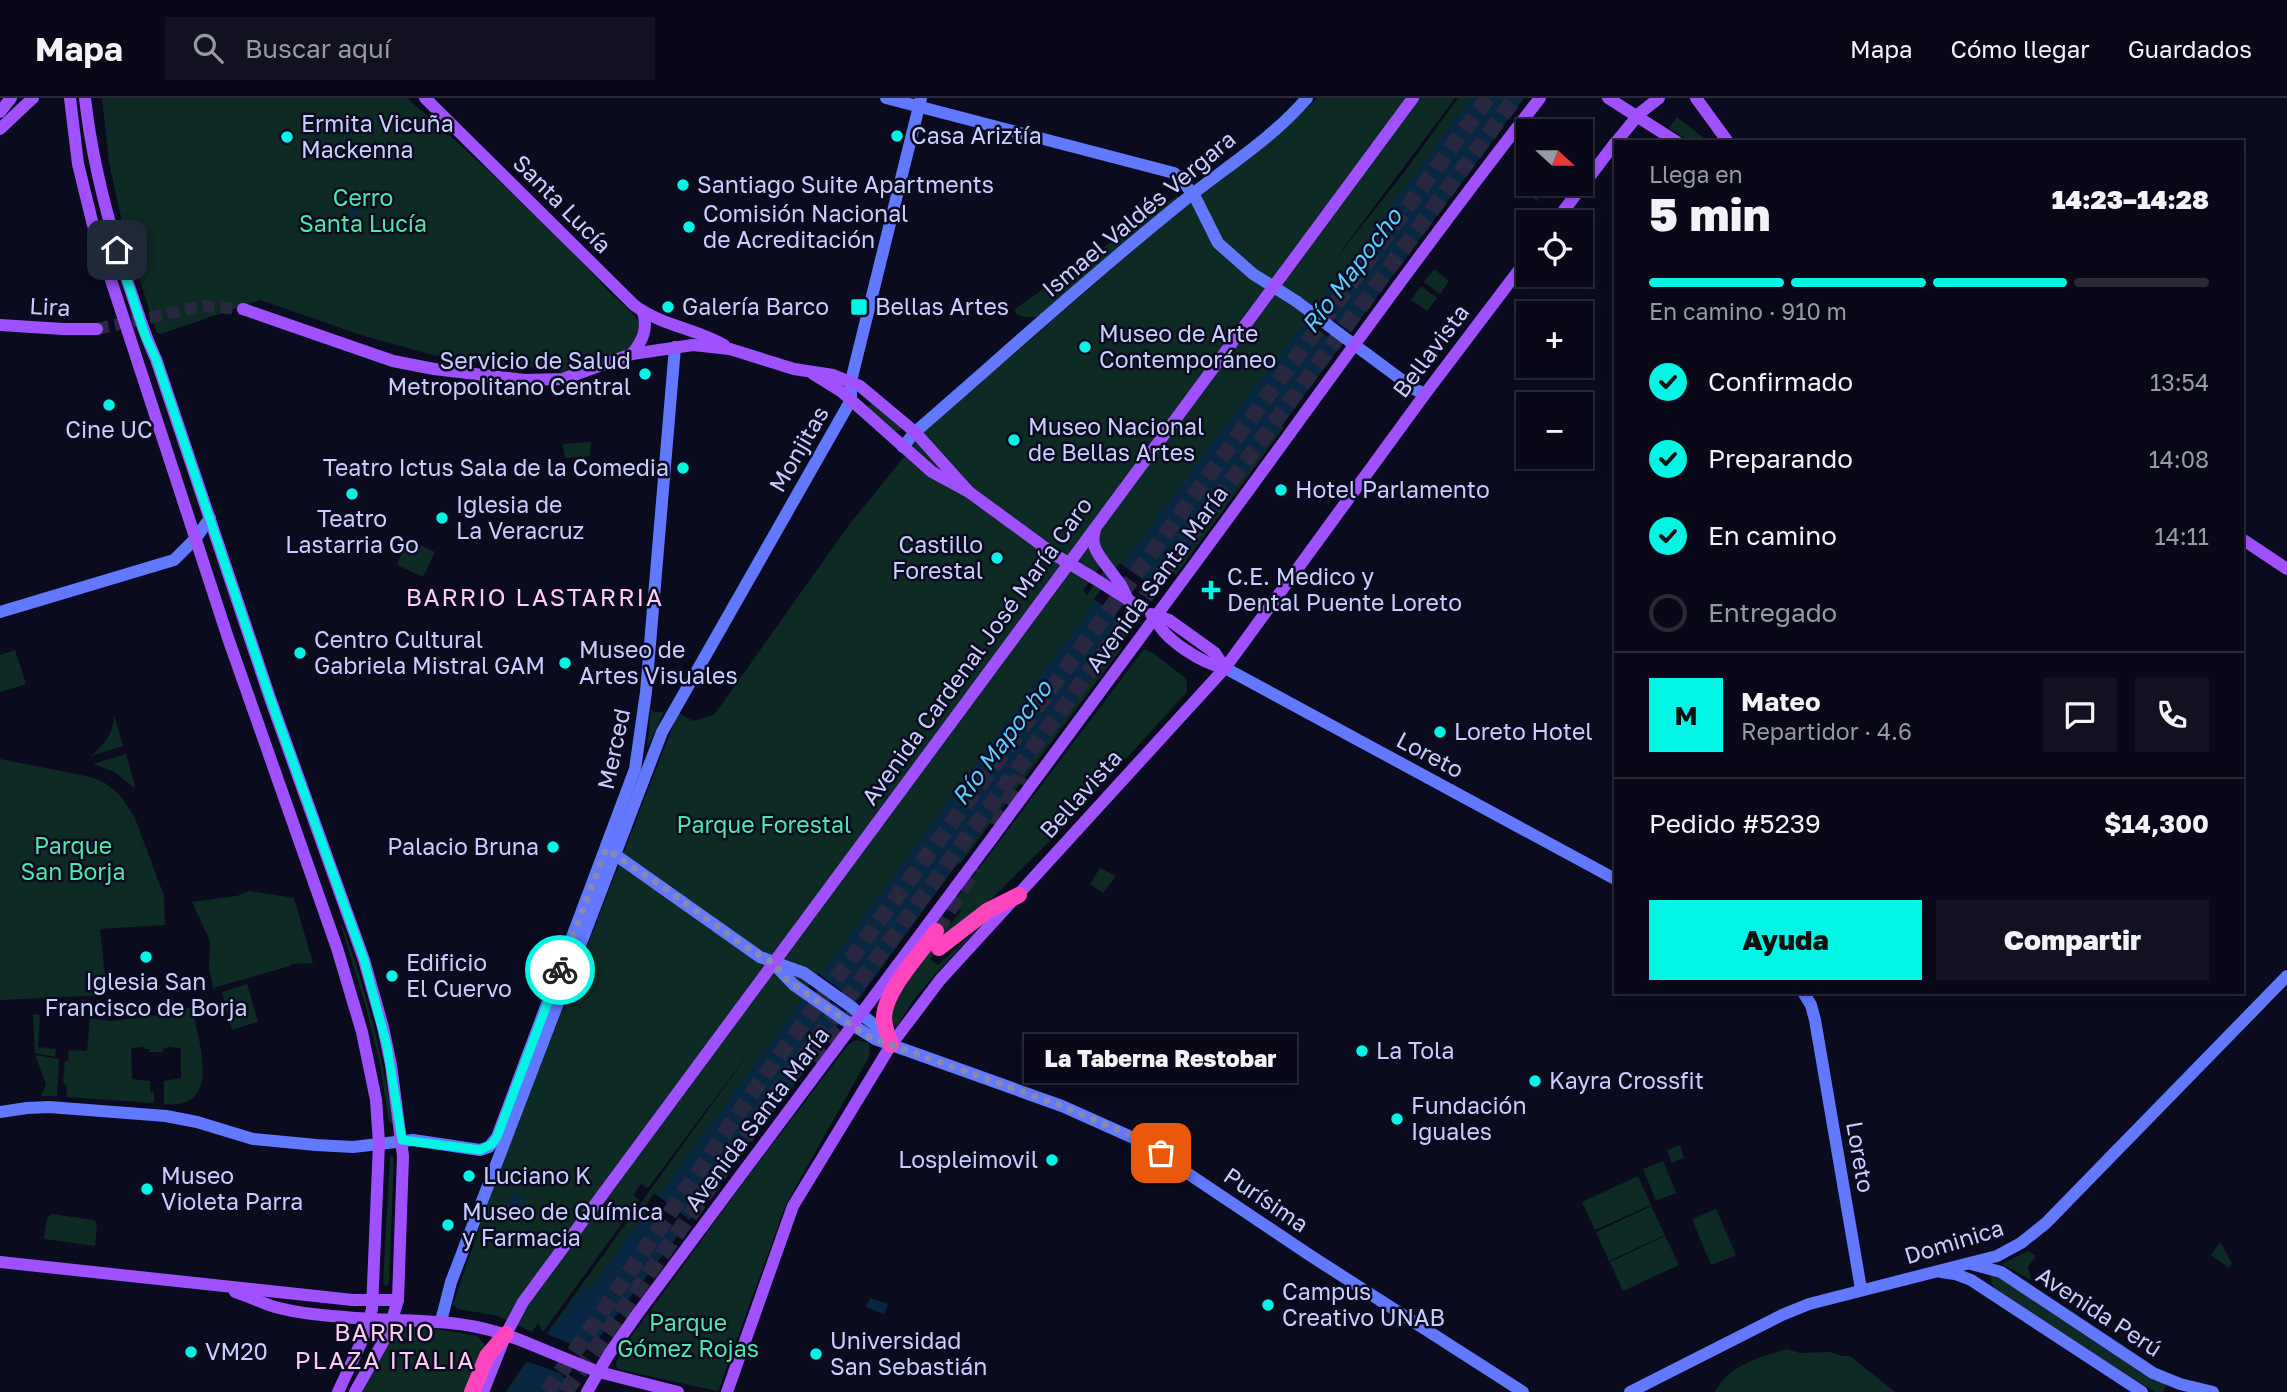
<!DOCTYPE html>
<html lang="es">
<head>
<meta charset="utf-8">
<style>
  :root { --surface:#080818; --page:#111121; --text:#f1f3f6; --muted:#989aa2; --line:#292937; --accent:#00f5e4 }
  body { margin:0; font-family:"Golos Text",sans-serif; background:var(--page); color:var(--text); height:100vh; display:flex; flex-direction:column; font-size:26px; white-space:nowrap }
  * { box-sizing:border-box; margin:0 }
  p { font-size:23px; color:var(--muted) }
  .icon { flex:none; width:38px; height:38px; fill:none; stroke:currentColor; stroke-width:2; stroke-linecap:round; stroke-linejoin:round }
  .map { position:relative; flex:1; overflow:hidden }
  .details { position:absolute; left:1614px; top:42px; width:630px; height:854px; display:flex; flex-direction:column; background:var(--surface); border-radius:0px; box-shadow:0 4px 10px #0003,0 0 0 2px var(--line) }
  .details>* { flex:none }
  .needle { width:46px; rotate:111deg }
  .tools { position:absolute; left:1516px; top:21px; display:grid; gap:14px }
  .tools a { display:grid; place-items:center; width:77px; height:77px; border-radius:0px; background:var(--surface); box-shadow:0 4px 10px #0003,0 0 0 2px var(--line); font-size:35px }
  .pin { position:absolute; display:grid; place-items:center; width:60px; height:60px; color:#fff; margin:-30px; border-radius:14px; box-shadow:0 4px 10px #0006 }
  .courier { position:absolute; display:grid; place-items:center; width:70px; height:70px; margin:-35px; border:5px solid #00f5e4; border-radius:50%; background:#fff; color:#222; box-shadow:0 2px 9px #0007 }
  .bubble { position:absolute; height:49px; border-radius:0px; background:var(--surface); box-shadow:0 4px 10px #0003,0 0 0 2px var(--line); font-size:23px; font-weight:800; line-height:49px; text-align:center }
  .overview em { font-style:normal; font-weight:800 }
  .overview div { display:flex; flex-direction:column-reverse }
  .overview { display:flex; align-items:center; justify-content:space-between; height:119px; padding:0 35px }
  h1 { font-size:46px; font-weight:800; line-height:52px }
  .bar { display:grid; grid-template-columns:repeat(4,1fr); gap:10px 7px; align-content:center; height:84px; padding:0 35px }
  .bar i { height:9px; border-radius:5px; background:var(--line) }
  .bar .current { background:var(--accent) }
  .bar p { grid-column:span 4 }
  .line { display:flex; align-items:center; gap:18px; padding:0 35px; border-top:2px solid var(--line) }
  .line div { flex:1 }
  .round { display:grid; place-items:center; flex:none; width:74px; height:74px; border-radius:0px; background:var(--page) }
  ol { padding:0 35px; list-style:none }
  li { display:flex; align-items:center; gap:21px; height:77px }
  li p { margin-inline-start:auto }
  li .icon { padding:7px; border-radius:50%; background:var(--accent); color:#111; stroke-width:4 }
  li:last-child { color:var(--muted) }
  li i { width:38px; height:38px; border:4px solid var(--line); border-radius:50% }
  .action { display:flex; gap:14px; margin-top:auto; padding:14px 35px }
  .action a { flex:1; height:80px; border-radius:0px; background:var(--accent); color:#111; font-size:28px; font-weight:800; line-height:80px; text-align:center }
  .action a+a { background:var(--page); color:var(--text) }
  header { display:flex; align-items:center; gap:42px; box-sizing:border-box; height:98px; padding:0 35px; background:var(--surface); border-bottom:2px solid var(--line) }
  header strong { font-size:33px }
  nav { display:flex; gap:38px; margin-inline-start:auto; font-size:24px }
  .search { width:490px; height:63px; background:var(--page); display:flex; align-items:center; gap:18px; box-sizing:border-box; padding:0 24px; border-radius:0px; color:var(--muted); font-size:26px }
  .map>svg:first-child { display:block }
</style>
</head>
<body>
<header>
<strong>Mapa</strong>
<div class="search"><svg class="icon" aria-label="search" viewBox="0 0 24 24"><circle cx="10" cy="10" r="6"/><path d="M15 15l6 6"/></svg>Buscar aquí</div>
<nav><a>Mapa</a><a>Cómo llegar</a><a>Guardados</a></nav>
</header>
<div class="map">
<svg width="2287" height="1294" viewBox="0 0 2287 1294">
  <rect width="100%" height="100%" fill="#0b0b20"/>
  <g fill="#0e2a24" fill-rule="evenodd">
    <path d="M102,0H407C476,60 545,123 606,190C618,203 635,214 642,230L633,250L561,276L556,268L548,271L456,262L426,255L364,238L260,202L161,236L157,235L126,141L109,65Z"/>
    <path d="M1317,0H1455L1333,164L1403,76L1458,0H1524L1282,327L1284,329L1176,477L1172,474L1157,491L1119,546L1122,550L960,766L956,764L837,931L595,1245L562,1294H506L519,1274L756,945L648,1090L641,1086L633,1097L639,1102L543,1234L538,1225L532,1234L498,1218L458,1211L453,1207L491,1095L678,615L693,623L714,617L849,427L925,333L1204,91C1244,63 1283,36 1317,0ZM1106,461L1111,462L1087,497L1083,492Z"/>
    <path d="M1677,19L1709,44H1691L1669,30Z"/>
    <path d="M1177,98L1180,100L1039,219H1024L1016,216L1015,211Z"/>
    <path d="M1434,171L1449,183L1440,196L1424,184Z"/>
    <path d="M1421,188L1437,200L1427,213L1411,202Z"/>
    <path d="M873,304L902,330L899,333H892L865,310Z"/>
    <path d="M591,344L590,358L565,360L563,346Z"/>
    <path d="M408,441L435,454L423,479L397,467Z"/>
    <path d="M1144,551L1153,555L1184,579L1187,584V594L1056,737L930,861L938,867L986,822L931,881L913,903L896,930L890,919L891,904L925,857L961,813L952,806Z"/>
    <path d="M15,552L26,586L0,594V557Z"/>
    <path d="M651,611L654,614H664L647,650Z"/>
    <path d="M114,617L123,648L91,658C105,646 114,635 114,617Z"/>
    <path d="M126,656L135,688L134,690L115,674L93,666Z"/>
    <path d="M0,661L91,679L105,685L119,696L134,718L164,798L165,827L100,831L107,897L0,902Z"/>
    <path d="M1100,770L1116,778L1103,795L1090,786Z"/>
    <path d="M249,793L294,800L313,865L291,866L290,868L213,890L209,869L210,843L192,804L237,798Z"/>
    <path d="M341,827L343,828C366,893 383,957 393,1025H389L380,967L368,917Z"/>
    <path d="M247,886L258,924L232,932L222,894Z"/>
    <path d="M192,909C198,942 224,1012 164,1006V983L181,980V950L168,949L163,951V954H149V951H145L144,949L131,950L132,981L150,983V994H154V1005L66,999L67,989L63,984L65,963H68L69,952L87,953L90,920L110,923L168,916V912Z"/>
    <path d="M33,916L40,917L38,949L56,951L55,959L35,955Z"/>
    <path d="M856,942L869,945L870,957L786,1106L719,1291L717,1293L617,1271L616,1266L620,1254L749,1077L849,946Z"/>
    <path d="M35,957L59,961L57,998H41L46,986Z"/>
    <path d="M1680,1047L1684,1060L1672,1065L1667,1052Z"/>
    <path d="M390,1058L394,1060L389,1185L386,1188L383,1185Z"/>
    <path d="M1663,1063L1676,1095L1656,1103L1643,1071Z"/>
    <path d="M1638,1078L1651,1107L1595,1132L1582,1104Z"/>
    <path d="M1651,1108L1665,1137L1609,1163L1596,1134Z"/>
    <path d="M1716,1111L1736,1157L1711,1167L1692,1121Z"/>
    <path d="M52,1116L94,1122L97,1127L95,1148L44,1141L47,1120Z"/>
    <path d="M1665,1138L1679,1167L1623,1193L1610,1164Z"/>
    <path d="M2220,1144L2232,1165L2229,1170L2211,1157Z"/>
    <path d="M2028,1153L2036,1158L2028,1169L2031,1182L2002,1166Z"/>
    <path d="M1992,1173L2168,1285L2163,1294H2155L1999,1196C1992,1188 1989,1183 1992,1173Z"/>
    <path d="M413,1227L477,1238L484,1245L486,1253L469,1294H360L393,1232L399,1228Z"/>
    <path d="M1787,1251L1800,1255L1830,1254L1842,1258H1850L1895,1294H1715C1729,1267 1760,1259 1787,1251Z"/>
  </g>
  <g fill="#072742">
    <path d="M1471,0H1524L1165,485L1157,491L837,931L595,1245L562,1294H509L526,1265L585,1188L590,1191L1212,345L1319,206Z"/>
    <path d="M1523,79L1528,83V86H1532L1543,94L1537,103L1517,88Z"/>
    <path d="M342,87C352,100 360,96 360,115L349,128L331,125L344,124L351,110L348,95Z"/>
    <path d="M515,1095L523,1100C525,1107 519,1117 511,1121L506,1117L505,1111L512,1096Z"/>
    <path d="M870,1200L888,1206L884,1216L866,1209Z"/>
  </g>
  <g fill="#0b0b20">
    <path d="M1314,207L1351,235H1355L1342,252L1341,249L1303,220Z"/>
    <path d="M1120,465L1150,487L1164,489L1129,536L1127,535L1126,526L1123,523L1094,501Z"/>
    <path d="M818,875L854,902L858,901L837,931L836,924L800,898Z"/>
    <path d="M654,1095L693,1124L684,1136L646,1107Z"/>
    <path d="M544,1235L584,1251L595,1245L565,1290L566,1283L562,1276L523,1262Z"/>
  </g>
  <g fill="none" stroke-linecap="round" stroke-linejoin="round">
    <path stroke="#282841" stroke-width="12" stroke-dasharray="12 6" stroke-linecap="butt" d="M97,231L203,208L243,211"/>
    <g stroke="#282841" stroke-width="16" stroke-dasharray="16 8" stroke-linecap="butt">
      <path d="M997,728L1020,678"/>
      <path d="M936,833L975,769"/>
      <path d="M813,962L857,914"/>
      <path d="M547,1294L762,981L1488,0"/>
      <path d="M565,1294L763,1014L1515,0"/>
    </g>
    <g stroke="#6178ff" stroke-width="12">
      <path d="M886,0L1174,75L1182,82L1196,101L1218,145L1253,176L1296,203"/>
      <path d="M1348,242L1414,291L1425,296"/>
      <path d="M903,349L915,334C1003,258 1090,178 1181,105C1223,71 1272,41 1307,0"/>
      <path d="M0,514L174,462L196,440L210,420"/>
      <path d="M1225,570L1615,781"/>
      <path d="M610,753L760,859L804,875"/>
      <path d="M773,865L794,887"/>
      <path d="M1803,894L1811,907L1815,922L1861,1191"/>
      <path d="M854,911L875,927L887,941"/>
      <path d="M846,923L875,941L1062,1008L1138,1042L1311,1158L1523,1294"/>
      <path d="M0,1014L27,1010L49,1009L166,1018L197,1024L253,1041L316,1047L353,1049L413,1042L480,1052L489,1049L497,1039L635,671L646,594L675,249"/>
      <path d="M1971,1166L2001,1174L2153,1275L2180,1286L2213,1294"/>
      <path d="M1941,1174L1955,1176L1971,1182L2142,1294"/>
      <path d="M441,1223L451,1184L662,634L851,302V283L921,0"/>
      <path d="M1630,1294L1782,1217L1809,1206L1997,1158L2021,1145L2046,1125L2287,878"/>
    </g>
    <g stroke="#a051ff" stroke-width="12">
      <path d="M70,0L78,66L93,127L228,540L337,850L362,934L376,1002L379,1045L372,1211L366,1234L338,1294"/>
      <path d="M85,0C92,64 108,124 128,185C137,211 144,236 156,261L270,600L364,862L383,929L391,967L403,1058L398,1202L388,1235L355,1294"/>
      <path d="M425,0L634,207C662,228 695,230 724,247"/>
      <path d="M1608,0L1677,44"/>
      <path d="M1696,0L1728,44"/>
      <path d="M0,14L11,0"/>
      <path d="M0,31L33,0"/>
      <path d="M1616,44L1640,15L1659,0"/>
      <path d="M1555,124L1615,45"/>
      <path d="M243,211L393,263L434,271L525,282L563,281L632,256L693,247L730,251L794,271L833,277L860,288L915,334L969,394"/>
      <path d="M0,227L63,231H97"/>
      <path d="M632,256C643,242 648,231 643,214"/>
      <path d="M813,276L842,294L932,374L969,394L1055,457L1092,479"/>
      <path d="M1095,431C1091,445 1095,452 1103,463"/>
      <path d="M2242,441L2287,471"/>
      <path d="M1151,516L1169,522L1215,555L1225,570"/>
      <path d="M1155,519C1162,541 1203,566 1225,570"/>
      <path d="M0,1164L353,1202H398"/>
      <path d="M235,1194C248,1198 262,1205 275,1209C301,1216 329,1218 356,1220C419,1225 463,1218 525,1244"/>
      <path d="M581,1267L599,1274L678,1294"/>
      <path d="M483,1294L506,1236L523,1204L1413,0"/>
      <path d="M587,1294L609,1256L638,1215C825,966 1011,715 1196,464C1310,309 1421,152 1540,0"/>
      <path d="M727,1294L793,1108L891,947L940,882L1225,570L1425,296L1528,160"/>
    </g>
    <g stroke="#ff45bd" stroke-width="16">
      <path d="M939,850L987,813L1019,797"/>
      <path d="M891,947C888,938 884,929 884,919C885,892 921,855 936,833"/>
      <path d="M472,1294L487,1258L506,1236"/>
    </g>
    <g stroke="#6178ff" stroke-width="12">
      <path d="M1296,203L1345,240"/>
      <path d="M804,875L853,910"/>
      <path d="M794,887L844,922"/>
    </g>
    <g stroke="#a051ff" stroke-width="12">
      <path d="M1103,463L1121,487L1128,502"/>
      <path d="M1092,479L1141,510"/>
      <path d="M525,1244L581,1267"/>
    </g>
  </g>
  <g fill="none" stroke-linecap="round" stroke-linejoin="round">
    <path stroke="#8789b1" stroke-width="7" stroke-dasharray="0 12.6" d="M560,872L606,751L666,791L746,849L773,865L787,882L867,938L1062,1008L1128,1036L1161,1055"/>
    <path stroke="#00f5e4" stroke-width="9" d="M117,152L145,237L156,261L270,600L364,862L387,948L402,1042L480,1052L492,1046L497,1039L560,872"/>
  </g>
  <g fill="#00f5e4" stroke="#0b0b20" stroke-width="2.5">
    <circle cx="897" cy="38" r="7"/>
    <circle cx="287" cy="39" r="7"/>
    <circle cx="683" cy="87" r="7"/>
    <circle cx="689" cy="129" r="7"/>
    <circle cx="668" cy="209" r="7"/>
    <rect x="850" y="200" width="18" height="18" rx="3.5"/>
    <circle cx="1085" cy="249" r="7"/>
    <circle cx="645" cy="276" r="7"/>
    <circle cx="109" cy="307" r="7"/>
    <circle cx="1014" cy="342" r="7"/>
    <circle cx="683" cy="370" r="7"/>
    <circle cx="1281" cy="392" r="7"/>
    <circle cx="352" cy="396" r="7"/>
    <circle cx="442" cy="420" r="7"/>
    <circle cx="997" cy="460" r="7"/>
    <path d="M1207.5 481.5h7v7h7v7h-7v7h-7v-7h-7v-7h7z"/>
    <circle cx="300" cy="555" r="7"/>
    <circle cx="565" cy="565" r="7"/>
    <circle cx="1440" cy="634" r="7"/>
    <circle cx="553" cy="749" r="7"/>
    <circle cx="146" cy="859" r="7"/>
    <circle cx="392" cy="878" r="7"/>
    <circle cx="1362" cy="953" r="7"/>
    <circle cx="1535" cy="983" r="7"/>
    <circle cx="1397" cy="1021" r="7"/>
    <circle cx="1052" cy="1062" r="7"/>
    <circle cx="469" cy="1078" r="7"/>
    <circle cx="147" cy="1091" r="7"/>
    <circle cx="448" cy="1127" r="7"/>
    <circle cx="1268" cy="1207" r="7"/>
    <circle cx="191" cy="1254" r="7"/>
    <circle cx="816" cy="1256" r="7"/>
  </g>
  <g text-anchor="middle" stroke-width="5" stroke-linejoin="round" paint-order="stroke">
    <g font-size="23" fill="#cacdff" stroke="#0b0b20" text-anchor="start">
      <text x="301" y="34">Ermita Vicuña<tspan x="301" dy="26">Mackenna</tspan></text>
      <text x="911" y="46">Casa Ariztía</text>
      <text x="697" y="95">Santiago Suite Apartments</text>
      <text x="703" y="124">Comisión Nacional<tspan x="703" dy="26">de Acreditación</tspan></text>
      <text x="682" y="217">Galería Barco</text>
      <text x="875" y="217">Bellas Artes</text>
      <text x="1099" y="244">Museo de Arte<tspan x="1099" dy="26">Contemporáneo</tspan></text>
      <text x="631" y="271" text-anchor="end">Servicio de Salud<tspan x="631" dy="26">Metropolitano Central</tspan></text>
      <text x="1028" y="337">Museo Nacional<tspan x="1028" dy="26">de Bellas Artes</tspan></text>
      <text x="109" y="340" text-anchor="middle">Cine UC</text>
      <text x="669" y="378" text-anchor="end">Teatro Ictus Sala de la Comedia</text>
      <text x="1295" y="400">Hotel Parlamento</text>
      <text x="456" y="415">Iglesia de<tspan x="456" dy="26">La Veracruz</tspan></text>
      <text x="352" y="429" text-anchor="middle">Teatro<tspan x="352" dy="26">Lastarria Go</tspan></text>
      <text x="983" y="455" text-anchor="end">Castillo<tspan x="983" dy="26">Forestal</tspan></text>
      <text x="1227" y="487">C.E. Medico y<tspan x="1227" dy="26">Dental Puente Loreto</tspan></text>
      <text x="314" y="550">Centro Cultural<tspan x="314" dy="26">Gabriela Mistral GAM</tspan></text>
      <text x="579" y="560">Museo de<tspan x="579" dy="26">Artes Visuales</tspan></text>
      <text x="1454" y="642">Loreto Hotel</text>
      <text x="539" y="757" text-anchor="end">Palacio Bruna</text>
      <text x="406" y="873">Edificio<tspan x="406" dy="26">El Cuervo</tspan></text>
      <text x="146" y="892" text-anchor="middle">Iglesia San<tspan x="146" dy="26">Francisco de Borja</tspan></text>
      <text x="1376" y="961">La Tola</text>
      <text x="1549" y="991">Kayra Crossfit</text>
      <text x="1411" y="1016">Fundación<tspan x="1411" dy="26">Iguales</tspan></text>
      <text x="1038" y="1070" text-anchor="end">Lospleimovil</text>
      <text x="161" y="1086">Museo<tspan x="161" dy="26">Violeta Parra</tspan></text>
      <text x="483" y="1086">Luciano K</text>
      <text x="462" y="1122">Museo de Química<tspan x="462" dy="26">y Farmacia</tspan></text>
      <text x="1282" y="1202">Campus<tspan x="1282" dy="26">Creativo UNAB</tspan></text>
      <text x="830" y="1251">Universidad<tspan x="830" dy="26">San Sebastián</tspan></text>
      <text x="205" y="1262">VM20</text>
    </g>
    <g font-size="23" fill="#4ee7a7" stroke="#0b0b20">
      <text x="363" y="108">Cerro<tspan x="363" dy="26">Santa Lucía</tspan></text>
      <text x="764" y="735">Parque Forestal</text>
      <text x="73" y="756">Parque<tspan x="73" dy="26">San Borja</tspan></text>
      <text x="688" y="1233">Parque<tspan x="688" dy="26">Gómez Rojas</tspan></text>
    </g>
    <g font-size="23" fill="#cacdff" stroke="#0b0b20">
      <text transform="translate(562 106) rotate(45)" y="8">Santa Lucía</text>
      <text transform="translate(1139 116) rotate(-40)" y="8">Ismael Valdés Vergara</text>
      <text transform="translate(50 209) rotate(3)" y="8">Lira</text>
      <text transform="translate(1431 253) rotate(-53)" y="8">Bellavista</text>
      <text transform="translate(799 351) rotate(-60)" y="8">Monjitas</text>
      <text transform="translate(1157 481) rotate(-54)" y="8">Avenida Santa María</text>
      <text transform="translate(977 553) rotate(-54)" y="8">Avenida Cardenal José María Caro</text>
      <text transform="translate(614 651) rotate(-78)" y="8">Merced</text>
      <text transform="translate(1430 657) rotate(28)" y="8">Loreto</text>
      <text transform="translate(1081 696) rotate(-48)" y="8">Bellavista</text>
      <text transform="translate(757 1021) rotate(-53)" y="8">Avenida Santa María</text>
      <text transform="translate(1860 1059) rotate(80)" y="8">Loreto</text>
      <text transform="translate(1266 1102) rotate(34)" y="8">Purísima</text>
      <text transform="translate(1954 1144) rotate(-17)" y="8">Dominica</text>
      <text transform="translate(2099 1214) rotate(33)" y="8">Avenida Perú</text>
    </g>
    <g font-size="24" font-style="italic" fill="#58ceff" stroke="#0b0b20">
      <text transform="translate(1352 173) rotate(-53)" y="8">Río Mapocho</text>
      <text transform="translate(1002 645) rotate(-53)" y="8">Río Mapocho</text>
    </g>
    <g font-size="24" letter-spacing="2" fill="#ffccf5" stroke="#0b0b20">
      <text x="535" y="508">BARRIO LASTARRIA</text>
      <text x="385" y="1243">BARRIO<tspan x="385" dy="28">PLAZA ITALIA</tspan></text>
    </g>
  </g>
</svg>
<div class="tools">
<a><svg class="needle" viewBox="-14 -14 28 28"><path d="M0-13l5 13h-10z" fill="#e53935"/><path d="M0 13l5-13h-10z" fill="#989aa2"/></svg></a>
<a><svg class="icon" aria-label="locate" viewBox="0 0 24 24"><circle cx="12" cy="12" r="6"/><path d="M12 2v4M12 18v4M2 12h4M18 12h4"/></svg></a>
<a>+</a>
<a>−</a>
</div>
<div class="pin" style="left:1161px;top:1055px;background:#ea580c"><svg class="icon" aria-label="bag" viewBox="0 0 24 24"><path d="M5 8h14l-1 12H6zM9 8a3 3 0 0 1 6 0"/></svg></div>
<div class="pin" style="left:117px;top:152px;background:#1f2937"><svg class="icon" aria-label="home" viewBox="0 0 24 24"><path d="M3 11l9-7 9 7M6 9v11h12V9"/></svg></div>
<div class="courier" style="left:560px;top:872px"><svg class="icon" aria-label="bike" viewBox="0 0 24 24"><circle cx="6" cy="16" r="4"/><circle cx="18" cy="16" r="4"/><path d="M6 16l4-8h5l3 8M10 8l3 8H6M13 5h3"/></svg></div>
<div class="bubble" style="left:1024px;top:936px;width:273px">La Taberna Restobar</div>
<section class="details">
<div class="overview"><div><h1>5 min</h1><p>Llega en</p></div><em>14:23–14:28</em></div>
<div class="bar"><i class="current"></i><i class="current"></i><i class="current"></i><i></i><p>En camino · 910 m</p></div>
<ol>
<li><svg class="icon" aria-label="check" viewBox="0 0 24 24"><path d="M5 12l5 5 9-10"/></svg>Confirmado<p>13:54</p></li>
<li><svg class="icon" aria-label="check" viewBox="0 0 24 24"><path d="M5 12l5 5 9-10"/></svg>Preparando<p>14:08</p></li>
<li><svg class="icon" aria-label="check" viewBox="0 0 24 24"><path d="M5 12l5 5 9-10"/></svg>En camino<p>14:11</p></li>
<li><i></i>Entregado</li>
</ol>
<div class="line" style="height:126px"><b class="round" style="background:var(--accent);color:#111">M</b><div><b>Mateo</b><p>Repartidor · 4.6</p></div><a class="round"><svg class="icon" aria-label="chat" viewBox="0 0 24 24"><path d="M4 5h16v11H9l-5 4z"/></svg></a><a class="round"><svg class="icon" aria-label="phone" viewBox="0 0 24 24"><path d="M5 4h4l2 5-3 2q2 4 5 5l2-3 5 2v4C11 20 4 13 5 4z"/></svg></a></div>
<div class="line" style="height:91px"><div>Pedido #5239</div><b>$14,300</b></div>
<div class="action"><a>Ayuda</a><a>Compartir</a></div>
</section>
</div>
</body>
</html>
